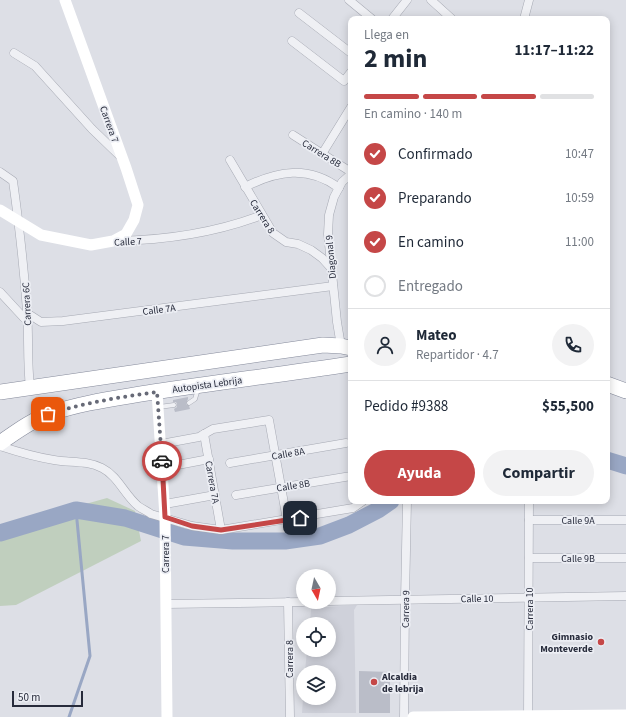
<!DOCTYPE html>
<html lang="es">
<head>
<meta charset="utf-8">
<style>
  :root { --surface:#fff; --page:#f2f2f3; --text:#1f2937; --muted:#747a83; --line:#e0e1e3; --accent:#c54747 }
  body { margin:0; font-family:"Source Sans 3",sans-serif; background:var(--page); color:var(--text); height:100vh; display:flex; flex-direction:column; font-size:15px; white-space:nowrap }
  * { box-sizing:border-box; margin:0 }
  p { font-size:13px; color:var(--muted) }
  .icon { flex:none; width:22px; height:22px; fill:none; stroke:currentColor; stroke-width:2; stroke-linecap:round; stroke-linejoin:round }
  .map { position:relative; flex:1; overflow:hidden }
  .panel { position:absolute; left:348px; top:16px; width:262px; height:488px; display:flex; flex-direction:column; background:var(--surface); border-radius:8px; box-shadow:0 2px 10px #0003 }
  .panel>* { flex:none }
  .needle { width:26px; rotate:171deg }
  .tools { position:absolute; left:296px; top:569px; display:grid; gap:8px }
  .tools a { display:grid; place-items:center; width:40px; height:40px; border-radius:50%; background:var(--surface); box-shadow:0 2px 10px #0003; font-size:20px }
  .scale { position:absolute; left:12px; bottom:10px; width:71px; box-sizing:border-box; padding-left:4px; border:2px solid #272b3b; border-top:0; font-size:11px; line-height:14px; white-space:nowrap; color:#272b3b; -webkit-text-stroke:3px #eceef4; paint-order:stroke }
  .pin { position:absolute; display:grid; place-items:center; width:34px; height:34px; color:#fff; margin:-17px; border-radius:8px; box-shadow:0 2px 6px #0006 }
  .courier { position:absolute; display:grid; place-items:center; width:40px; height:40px; margin:-20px; border:3px solid #c54747; border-radius:50%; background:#fff; color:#222; box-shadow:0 1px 5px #0007 }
  .head em { font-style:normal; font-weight:700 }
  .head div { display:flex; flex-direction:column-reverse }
  .head { display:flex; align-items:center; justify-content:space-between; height:68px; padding:0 16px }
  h1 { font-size:26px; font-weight:700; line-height:30px }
  .bar { display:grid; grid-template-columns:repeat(4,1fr); gap:6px 4px; align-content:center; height:48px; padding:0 16px }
  .bar i { height:5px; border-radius:3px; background:var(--line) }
  .bar .current { background:var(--accent) }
  .bar p { grid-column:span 4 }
  .line { display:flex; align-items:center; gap:10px; padding:0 16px; border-top:1px solid var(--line) }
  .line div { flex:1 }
  .round { display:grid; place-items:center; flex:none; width:42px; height:42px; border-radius:21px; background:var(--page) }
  ol { padding:0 16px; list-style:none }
  li { display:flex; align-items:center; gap:12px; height:44px }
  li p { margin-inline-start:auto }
  li .icon { padding:4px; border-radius:50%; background:var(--accent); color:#fff; stroke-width:4 }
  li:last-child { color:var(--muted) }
  li i { width:22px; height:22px; border:2px solid var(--line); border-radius:50% }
  .primary-button { display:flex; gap:8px; margin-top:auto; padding:8px 16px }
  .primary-button a { flex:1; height:46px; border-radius:24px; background:var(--accent); color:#fff; font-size:16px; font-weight:700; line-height:46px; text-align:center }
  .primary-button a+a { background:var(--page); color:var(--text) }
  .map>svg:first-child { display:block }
</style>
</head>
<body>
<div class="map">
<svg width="626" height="717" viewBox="0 0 626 717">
  <rect width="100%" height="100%" fill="#dddfe6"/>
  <path fill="#cfd1da" d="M357,605L354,610L356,713H302L303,698H329V672H305L307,650H329V624H310L311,608Z"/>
  <path fill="#c0cfbe" d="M107,498L135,511L141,541L16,605L0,606V528Z"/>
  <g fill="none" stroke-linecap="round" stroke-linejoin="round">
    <path stroke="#99a7c4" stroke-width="3" d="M69,717L90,656L76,510"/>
    <g stroke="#99a7c4" stroke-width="17">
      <path d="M607,460L626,466"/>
      <path d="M0,533L76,510L125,518L184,537L233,541H285L320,536L349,525L378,510L391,501"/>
    </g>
  </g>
  <g fill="#babdc8">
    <path d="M188,397V399L186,404L189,406L190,409L175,412L174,409L177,407V404L176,402H173V400Z"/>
    <path d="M359,671L390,672V713H359Z"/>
  </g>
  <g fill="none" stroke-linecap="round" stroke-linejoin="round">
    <defs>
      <g id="lane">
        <path d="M189,403L195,399L198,389"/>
        <path d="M159,407L174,405"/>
      </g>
      <g id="street">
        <path d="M349,0L372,19"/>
        <path d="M431,0L452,19"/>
        <path d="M299,13L351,53"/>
        <path d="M392,19L407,0"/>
        <path d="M524,19L529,0"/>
        <path d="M292,41L344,81L351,72"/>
        <path d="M14,53L35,66L92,129L120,156"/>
        <path d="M293,135L351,172"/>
        <path d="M322,154L351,107"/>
        <path d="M230,160L273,233L286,242L298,244L311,250L322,258L331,268"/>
        <path d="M0,172L13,181C19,224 24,268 27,311C29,337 27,362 30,387"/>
        <path d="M245,187C277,171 308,165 339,188"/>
        <path d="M116,241C166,240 215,233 262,215"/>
        <path d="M0,292L24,318L27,313L41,322L63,321L333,286"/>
        <path d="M341,346L337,322L328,234L329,215L334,197L342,182L351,174"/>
        <path d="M204,434L221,530"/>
        <path d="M161,444L199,437L213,429L269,420L287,520"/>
        <path d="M0,446C18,452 36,457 54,460C70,463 87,460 102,468C118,476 124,494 138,506C142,509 147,511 151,514L192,526L221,530L353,508L363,501"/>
        <path d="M230,463L346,443"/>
        <path d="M162,468L209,459"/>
        <path d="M236,495L351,476"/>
        <path d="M165,504L215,495"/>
        <path d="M529,520H626"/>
        <path d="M529,558H626"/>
        <path d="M329,601L626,596"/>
        <path d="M288,602L290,717"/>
        <path d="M166,604L303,602"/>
        <path d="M404,717L405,600L407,501"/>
        <path d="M528,717L529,501"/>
      </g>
      <g id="highway">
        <path d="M607,384L626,391"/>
        <path d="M0,392L323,345L341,346L351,348"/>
        <path d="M0,443C16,432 32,420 49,414C83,402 119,398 153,392C219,382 285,374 351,364"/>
      </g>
    </defs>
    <use href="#lane" stroke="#a6a9b3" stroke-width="5"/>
    <use href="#street" stroke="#a6a9b3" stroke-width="9"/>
    <use href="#highway" stroke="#858a9b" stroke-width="16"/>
    <use href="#lane" stroke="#eff0f4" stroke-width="4"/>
    <use href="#street" stroke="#eff0f4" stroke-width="8"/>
    <g stroke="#fff" stroke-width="11">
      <path d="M0,210L41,235L91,245L113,241L126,234L134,220L138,205L126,168L65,0"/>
      <path d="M157,392L165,517L167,717"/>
      <path d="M413,717L626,715"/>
    </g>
    <use href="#highway" stroke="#fff" stroke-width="15"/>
  </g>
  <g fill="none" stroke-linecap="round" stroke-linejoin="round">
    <path stroke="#676a77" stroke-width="4" stroke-dasharray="0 7.2" d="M48,414C84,403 120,397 157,392L162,461"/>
    <path stroke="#c54747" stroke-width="5" d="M162,461L165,517L192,526L221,530L300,518"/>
  </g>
  <g fill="#c54747" stroke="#eceef4" stroke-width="1.5">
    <circle cx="601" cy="642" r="4"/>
    <circle cx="374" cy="682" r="4"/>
  </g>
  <g text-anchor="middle" stroke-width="3.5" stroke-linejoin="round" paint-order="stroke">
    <g font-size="10" fill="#272b3b" stroke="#eceef4">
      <text transform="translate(110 124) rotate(70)" y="4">Carrera 7</text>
      <text transform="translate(322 153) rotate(32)" y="4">Carrera 8B</text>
      <text transform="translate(263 216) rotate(58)" y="4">Carrera 8</text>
      <text transform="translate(128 241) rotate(-3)" y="4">Calle 7</text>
      <text transform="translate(330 257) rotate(-95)" y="4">Diagonal 9</text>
      <text transform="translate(26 304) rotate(-93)" y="4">Carrera 6C</text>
      <text transform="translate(159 309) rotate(-7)" y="4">Calle 7A</text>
      <text transform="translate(207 384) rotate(-8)" y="4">Autopista Lebrija</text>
      <text transform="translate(288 453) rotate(-10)" y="4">Calle 8A</text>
      <text transform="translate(213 482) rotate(80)" y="4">Carrera 7A</text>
      <text transform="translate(293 485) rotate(-9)" y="4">Calle 8B</text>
      <text x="578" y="524">Calle 9A</text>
      <text transform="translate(165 554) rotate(-90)" y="4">Carrera 7</text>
      <text x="578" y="562">Calle 9B</text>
      <text transform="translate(477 598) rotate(-1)" y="4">Calle 10</text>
      <text transform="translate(405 609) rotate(-89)" y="4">Carrera 9</text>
      <text transform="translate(529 609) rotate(-90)" y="4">Carrera 10</text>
      <text transform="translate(289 659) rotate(-90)" y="4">Carrera 8</text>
    </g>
    <g font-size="10" font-weight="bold" fill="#272b3b" stroke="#eceef4" text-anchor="end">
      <text x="593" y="640">Gimnasio<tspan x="593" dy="12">Monteverde</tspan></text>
      <text x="382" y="680" text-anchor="start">Alcaldia<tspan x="382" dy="12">de lebrija</tspan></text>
    </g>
  </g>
</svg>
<div class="tools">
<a><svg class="needle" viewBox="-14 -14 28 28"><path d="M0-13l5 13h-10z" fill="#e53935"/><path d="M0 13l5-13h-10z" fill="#747a83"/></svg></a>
<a><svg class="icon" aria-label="locate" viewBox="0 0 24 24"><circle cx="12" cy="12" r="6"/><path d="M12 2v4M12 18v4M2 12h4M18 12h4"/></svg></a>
<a><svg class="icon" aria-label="layers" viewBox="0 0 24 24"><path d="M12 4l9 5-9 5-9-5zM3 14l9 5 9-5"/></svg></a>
</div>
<div class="scale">50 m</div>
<div class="pin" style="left:48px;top:414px;background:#ea580c"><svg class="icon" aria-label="bag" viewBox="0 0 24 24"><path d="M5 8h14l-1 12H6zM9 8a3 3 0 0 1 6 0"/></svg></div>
<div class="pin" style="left:300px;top:518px;background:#1f2937"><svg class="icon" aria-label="home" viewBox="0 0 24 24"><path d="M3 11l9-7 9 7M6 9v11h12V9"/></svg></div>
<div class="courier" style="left:162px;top:461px"><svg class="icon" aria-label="car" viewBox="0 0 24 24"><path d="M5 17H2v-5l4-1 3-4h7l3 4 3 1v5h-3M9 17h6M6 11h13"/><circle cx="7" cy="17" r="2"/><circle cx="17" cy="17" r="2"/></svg></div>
<section class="panel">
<div class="head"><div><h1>2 min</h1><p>Llega en</p></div><em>11:17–11:22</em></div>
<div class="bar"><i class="current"></i><i class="current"></i><i class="current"></i><i></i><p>En camino · 140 m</p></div>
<ol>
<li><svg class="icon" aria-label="check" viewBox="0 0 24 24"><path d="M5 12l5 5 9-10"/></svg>Confirmado<p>10:47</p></li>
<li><svg class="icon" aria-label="check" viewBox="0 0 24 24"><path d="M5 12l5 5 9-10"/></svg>Preparando<p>10:59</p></li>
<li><svg class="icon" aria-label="check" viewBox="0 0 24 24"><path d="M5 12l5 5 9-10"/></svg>En camino<p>11:00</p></li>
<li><i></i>Entregado</li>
</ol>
<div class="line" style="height:72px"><a class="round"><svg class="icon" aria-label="person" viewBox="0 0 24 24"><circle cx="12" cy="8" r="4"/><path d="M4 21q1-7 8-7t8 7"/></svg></a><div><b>Mateo</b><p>Repartidor · 4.7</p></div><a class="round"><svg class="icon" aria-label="phone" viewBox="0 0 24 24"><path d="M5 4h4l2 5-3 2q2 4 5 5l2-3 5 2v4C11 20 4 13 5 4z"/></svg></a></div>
<div class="line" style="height:52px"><div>Pedido #9388</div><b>$55,500</b></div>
<div class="primary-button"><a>Ayuda</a><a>Compartir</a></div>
</section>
</div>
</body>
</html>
